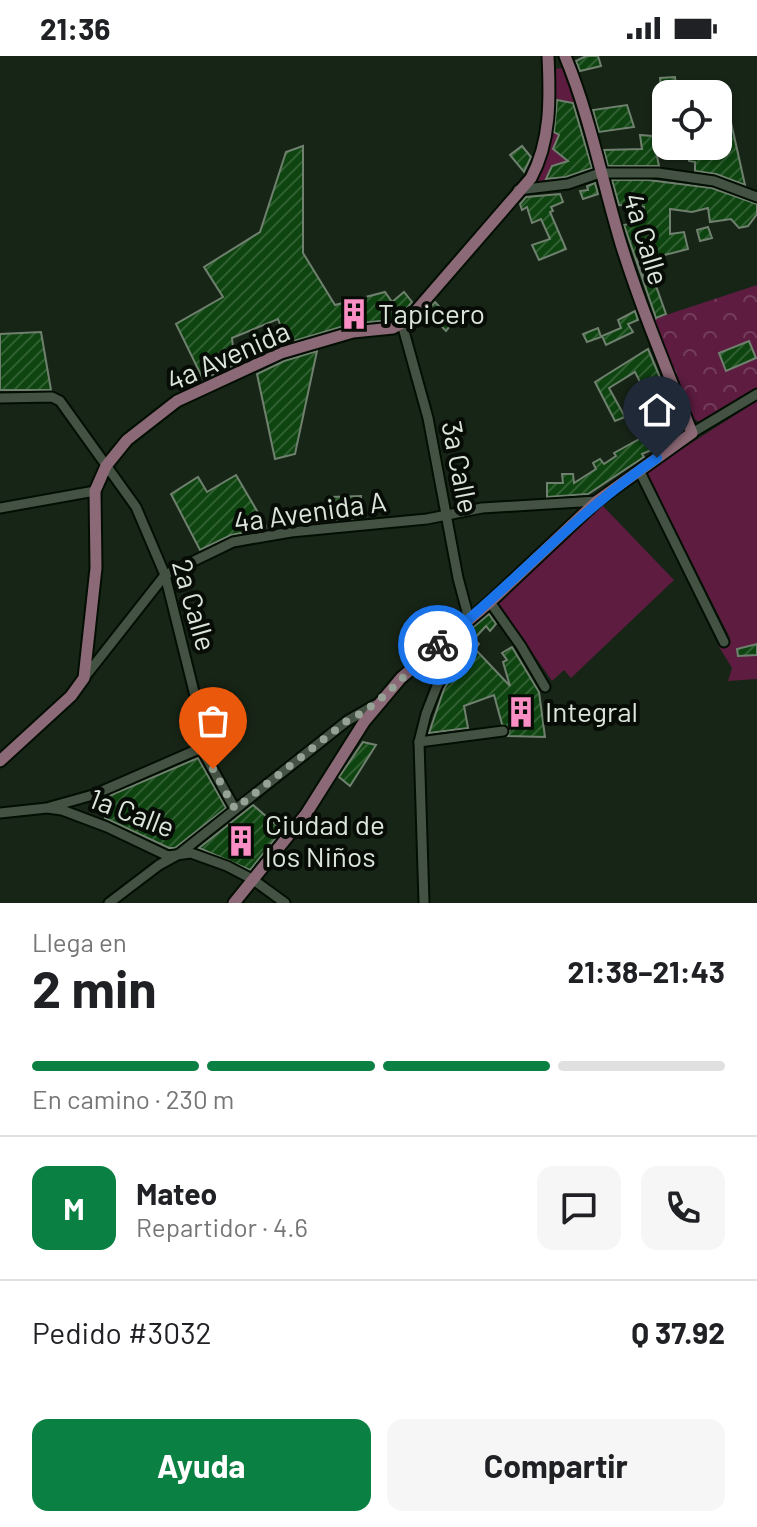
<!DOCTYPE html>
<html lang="es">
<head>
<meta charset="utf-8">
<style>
  :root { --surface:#fff; --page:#f6f6f6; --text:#202124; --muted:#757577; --line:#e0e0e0; --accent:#0b8043 }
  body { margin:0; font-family:Barlow,sans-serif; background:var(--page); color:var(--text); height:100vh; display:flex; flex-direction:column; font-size:30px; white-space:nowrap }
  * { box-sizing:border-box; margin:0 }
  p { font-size:26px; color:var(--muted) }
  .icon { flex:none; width:44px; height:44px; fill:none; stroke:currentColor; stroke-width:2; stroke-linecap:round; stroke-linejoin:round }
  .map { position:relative; height:847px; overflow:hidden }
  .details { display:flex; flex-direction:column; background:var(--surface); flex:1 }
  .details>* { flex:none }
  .tools { position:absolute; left:652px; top:24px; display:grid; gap:16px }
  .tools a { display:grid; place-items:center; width:80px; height:80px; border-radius:16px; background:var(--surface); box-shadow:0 2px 6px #0004; font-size:40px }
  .pin { position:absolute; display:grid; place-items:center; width:68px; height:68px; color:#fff; margin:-82px -34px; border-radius:50% 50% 50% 0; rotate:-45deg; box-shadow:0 0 8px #0007 }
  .pin .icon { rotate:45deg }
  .courier { position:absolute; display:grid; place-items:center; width:80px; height:80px; margin:-40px; border:6px solid #1a73e8; border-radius:50%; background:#fff; color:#222; box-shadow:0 2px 10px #0007 }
  .headline em { font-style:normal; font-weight:700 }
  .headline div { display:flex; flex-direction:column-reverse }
  .headline { display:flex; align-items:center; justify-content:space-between; height:136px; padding:0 32px }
  h1 { font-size:52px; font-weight:700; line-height:60px }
  .bar { display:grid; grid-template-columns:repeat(4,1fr); gap:12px 8px; align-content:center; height:96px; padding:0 32px }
  .bar i { height:10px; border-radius:6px; background:var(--line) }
  .bar .selected { background:var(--accent) }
  .bar p { grid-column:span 4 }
  .line { display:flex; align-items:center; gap:20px; padding:0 32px; border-top:2px solid var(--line) }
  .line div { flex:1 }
  .round { display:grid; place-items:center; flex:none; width:84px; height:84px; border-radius:16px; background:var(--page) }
  .cta { display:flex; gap:16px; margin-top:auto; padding:16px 32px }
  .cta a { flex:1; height:92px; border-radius:16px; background:var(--accent); color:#fff; font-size:32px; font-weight:700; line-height:92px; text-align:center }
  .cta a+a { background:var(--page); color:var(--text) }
  .status { display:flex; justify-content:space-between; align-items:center; height:56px; padding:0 40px; background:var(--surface); direction:ltr }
  .status svg { height:22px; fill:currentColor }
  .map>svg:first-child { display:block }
</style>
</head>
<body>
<div class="status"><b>21:36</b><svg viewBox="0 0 49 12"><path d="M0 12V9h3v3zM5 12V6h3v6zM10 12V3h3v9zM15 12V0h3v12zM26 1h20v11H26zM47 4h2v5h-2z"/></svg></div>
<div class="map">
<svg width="757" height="847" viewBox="0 0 757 847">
  <defs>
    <pattern id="forest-crowns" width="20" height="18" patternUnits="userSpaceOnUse" patternTransform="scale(2)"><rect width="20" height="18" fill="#5d1c40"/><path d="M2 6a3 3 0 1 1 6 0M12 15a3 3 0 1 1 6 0" fill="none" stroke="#743d5b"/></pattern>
    <pattern id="building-hatch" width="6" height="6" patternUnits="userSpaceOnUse" patternTransform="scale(2)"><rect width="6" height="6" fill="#0e4410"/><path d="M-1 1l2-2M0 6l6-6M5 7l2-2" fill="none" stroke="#305f32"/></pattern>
  </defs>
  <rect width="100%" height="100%" fill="#172516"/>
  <g fill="#5d1c40">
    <path d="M565,11L577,48L553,43L552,14Z"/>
    <path d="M553,67L573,76L561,92L574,123L533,129L547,99Z"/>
    <path d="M757,345V623L728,625L732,612L718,589L730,582L646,416Z"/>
    <path d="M602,449L674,524L571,622L564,614L552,625L498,547Z"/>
  </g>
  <path fill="url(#forest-crowns)" d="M757,229V333L702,367L689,361L651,264Z"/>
  <g fill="url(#building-hatch)" stroke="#6f806e" stroke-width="2">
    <path d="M586,0H598L601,10L580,15L576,5Z"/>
    <path d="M675,21L676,31H661L660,22Z"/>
    <path d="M557,44L573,47L592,112L566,121L546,123L552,110L568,105L553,93L559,79L554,76Z"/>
    <path d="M726,44L745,129L716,118L695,115V106L689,105V95L713,98L711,90H718V45Z"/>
    <path d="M627,49L634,71L599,76L593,54Z"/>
    <path d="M640,79L653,80L659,110H608L604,94L642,93Z"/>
    <path d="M303,90V197L335,249L385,236L392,246L404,236L412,246L403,257L390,264L351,268L287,287L278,263L232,282L233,292L241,306L203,323L176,268L223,241L204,211L260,176L286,96Z"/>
    <path d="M522,90L531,101L524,116L510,99Z"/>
    <path d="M612,124H648L712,132L757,148V158L748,170L739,172L731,163L710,166L708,152L692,156L670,153V178L684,176L688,193L653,202L637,203L644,222L652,219L666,258L656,262L624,169L644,165V151L619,149Z"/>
    <path d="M595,127L598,138L583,143L580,135L588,134L587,130Z"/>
    <path d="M560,138L563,146L551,151L553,155L550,156L566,193L539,204L532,189L550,183L541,163L532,167L527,151L522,154L520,148L526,141Z"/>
    <path d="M708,171L712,182L700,185L697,174Z"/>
    <path d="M435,246L453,266L446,275L427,255Z"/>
    <path d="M635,255L638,264L628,268L633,276L606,289L602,280L621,272L618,264Z"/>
    <path d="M598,272L601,281L587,286L583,278Z"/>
    <path d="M41,276L51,334H0V278Z"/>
    <path d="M749,285L756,302L726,315L719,297Z"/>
    <path d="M648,293L682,374L658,391L642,398L644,401L588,438L547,441V427H563L562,418H573L574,427L596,413L593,407L600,403L604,408L616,400L614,397L641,382L638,373L654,367L650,358L659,355L650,330L644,334L635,316L609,332L625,361L615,365L595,326Z"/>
    <path d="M317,295L295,398L275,403L257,318L284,305Z"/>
    <path d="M236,419L267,472L231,479L200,494L171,438L198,421L207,436Z"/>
    <path d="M361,440L360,462L322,466L330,441Z"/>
    <path d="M489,558L496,568L490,575L486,570L474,583L479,588L475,593L510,630L503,606L507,604L502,597L512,591L539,636L545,681L508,680L510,673L502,668L494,639L464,650L468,672L429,677L444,633L470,589L471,573Z"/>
    <path d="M757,588V599L738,600L737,593Z"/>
    <path d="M363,686L376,689L350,730L339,721Z"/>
    <path d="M198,702L226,752L175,792H169L105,762L110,748L104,742Z"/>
    <path d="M253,749L282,774L250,814L199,792Z"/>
  </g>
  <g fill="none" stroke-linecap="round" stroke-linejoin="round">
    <defs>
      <g id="minor">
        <path d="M518,134L568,128L600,117H658L714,125L757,141"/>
        <path d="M402,268L428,362L458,522L469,563"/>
        <path d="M0,342L52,341L60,345L136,451L165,519L199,656L201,692L235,753"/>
        <path d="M692,377L757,338"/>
        <path d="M639,414L724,586"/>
        <path d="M0,452L95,435"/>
        <path d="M490,546L521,590L545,631"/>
        <path d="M84,622L165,519L233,486L291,476L427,463L482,452L597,445"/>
        <path d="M419,686L503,675"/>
        <path d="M50,751L93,739L201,692"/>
        <path d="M0,757L47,752L62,754L107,771L168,800L191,797L227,810L252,823L285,847"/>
        <path d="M109,847L159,809L179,798L347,665L375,649"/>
        <path d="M424,847L419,686L426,658L437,630L463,586L464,567"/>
      </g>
      <g id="major">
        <path d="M0,705L71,640L84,622L96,512L95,435L106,410L127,384L177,345L281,297L353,276L393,272L408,264L531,122C551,85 550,42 548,0"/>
        <path d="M234,847L306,758L364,666L401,622L490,546L597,445L692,377C667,314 641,252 621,188C602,125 590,60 565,0"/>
      </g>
    </defs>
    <use href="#minor" stroke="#030e03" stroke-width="13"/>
    <use href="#major" stroke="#030e03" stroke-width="15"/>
    <use href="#minor" stroke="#435242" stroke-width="9"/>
    <use href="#major" stroke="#8c6976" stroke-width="11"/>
  </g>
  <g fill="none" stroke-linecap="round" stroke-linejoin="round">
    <path stroke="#96a296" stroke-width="8" stroke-dasharray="0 14.4" d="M213,713L235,753L347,665C385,647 405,615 438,589"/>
    <path stroke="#1a73e8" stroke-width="10" d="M438,589C513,529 577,456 657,402"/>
  </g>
  <defs>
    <symbol id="building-bare" viewBox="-9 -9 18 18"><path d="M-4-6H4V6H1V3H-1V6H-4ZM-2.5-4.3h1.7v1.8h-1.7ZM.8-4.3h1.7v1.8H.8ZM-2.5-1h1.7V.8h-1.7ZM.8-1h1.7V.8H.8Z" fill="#fb8fc5" stroke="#070c06" stroke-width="2.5" paint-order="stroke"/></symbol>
  </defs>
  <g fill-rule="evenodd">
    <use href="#building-bare" x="332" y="236" width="44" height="44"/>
    <use href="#building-bare" x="499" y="634" width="44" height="44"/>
    <use href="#building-bare" x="219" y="763" width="44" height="44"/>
  </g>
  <g text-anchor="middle" stroke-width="8" stroke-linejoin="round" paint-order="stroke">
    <g font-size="28" fill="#dbe5db" stroke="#070c06">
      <text transform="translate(646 183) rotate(73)" y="10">4a Calle</text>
      <text transform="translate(228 300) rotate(-24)" y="10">4a Avenida</text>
      <text transform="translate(460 411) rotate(79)" y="10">3a Calle</text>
      <text transform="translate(310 456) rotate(-8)" y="10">4a Avenida A</text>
      <text transform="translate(194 549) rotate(74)" y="10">2a Calle</text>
      <text transform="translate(132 757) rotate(21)" y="10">1a Calle</text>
    </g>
    <g font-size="28" fill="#dbe5db" stroke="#070c06" text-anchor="start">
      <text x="378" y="268">Tapicero</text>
      <text x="545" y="666">Integral</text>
      <text x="265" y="779">Ciudad de<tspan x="265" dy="32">los Niños</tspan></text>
    </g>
  </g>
</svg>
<div class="tools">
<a><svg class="icon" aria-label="locate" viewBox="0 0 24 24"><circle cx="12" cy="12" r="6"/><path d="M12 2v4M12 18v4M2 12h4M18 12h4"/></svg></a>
</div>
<div class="pin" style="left:213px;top:713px;background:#ea580c"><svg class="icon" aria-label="bag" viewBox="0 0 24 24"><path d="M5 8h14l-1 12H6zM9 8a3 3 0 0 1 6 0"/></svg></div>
<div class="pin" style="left:657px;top:402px;background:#1f2937"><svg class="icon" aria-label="home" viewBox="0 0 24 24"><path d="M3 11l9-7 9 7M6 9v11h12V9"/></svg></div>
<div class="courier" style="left:438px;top:589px"><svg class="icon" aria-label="bike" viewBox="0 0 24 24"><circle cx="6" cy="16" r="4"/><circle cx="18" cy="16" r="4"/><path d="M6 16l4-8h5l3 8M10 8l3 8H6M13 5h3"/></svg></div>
</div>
<section class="details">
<div class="headline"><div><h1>2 min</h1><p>Llega en</p></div><em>21:38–21:43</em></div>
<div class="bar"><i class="selected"></i><i class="selected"></i><i class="selected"></i><i></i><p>En camino · 230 m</p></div>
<div class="line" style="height:144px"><b class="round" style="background:var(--accent);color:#fff">M</b><div><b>Mateo</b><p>Repartidor · 4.6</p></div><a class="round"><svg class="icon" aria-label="chat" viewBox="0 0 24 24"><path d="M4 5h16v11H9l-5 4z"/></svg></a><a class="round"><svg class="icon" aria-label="phone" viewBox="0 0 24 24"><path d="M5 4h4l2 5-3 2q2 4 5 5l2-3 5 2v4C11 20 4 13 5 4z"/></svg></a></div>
<div class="line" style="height:104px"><div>Pedido #3032</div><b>Q 37.92</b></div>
<div class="cta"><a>Ayuda</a><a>Compartir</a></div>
</section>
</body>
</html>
